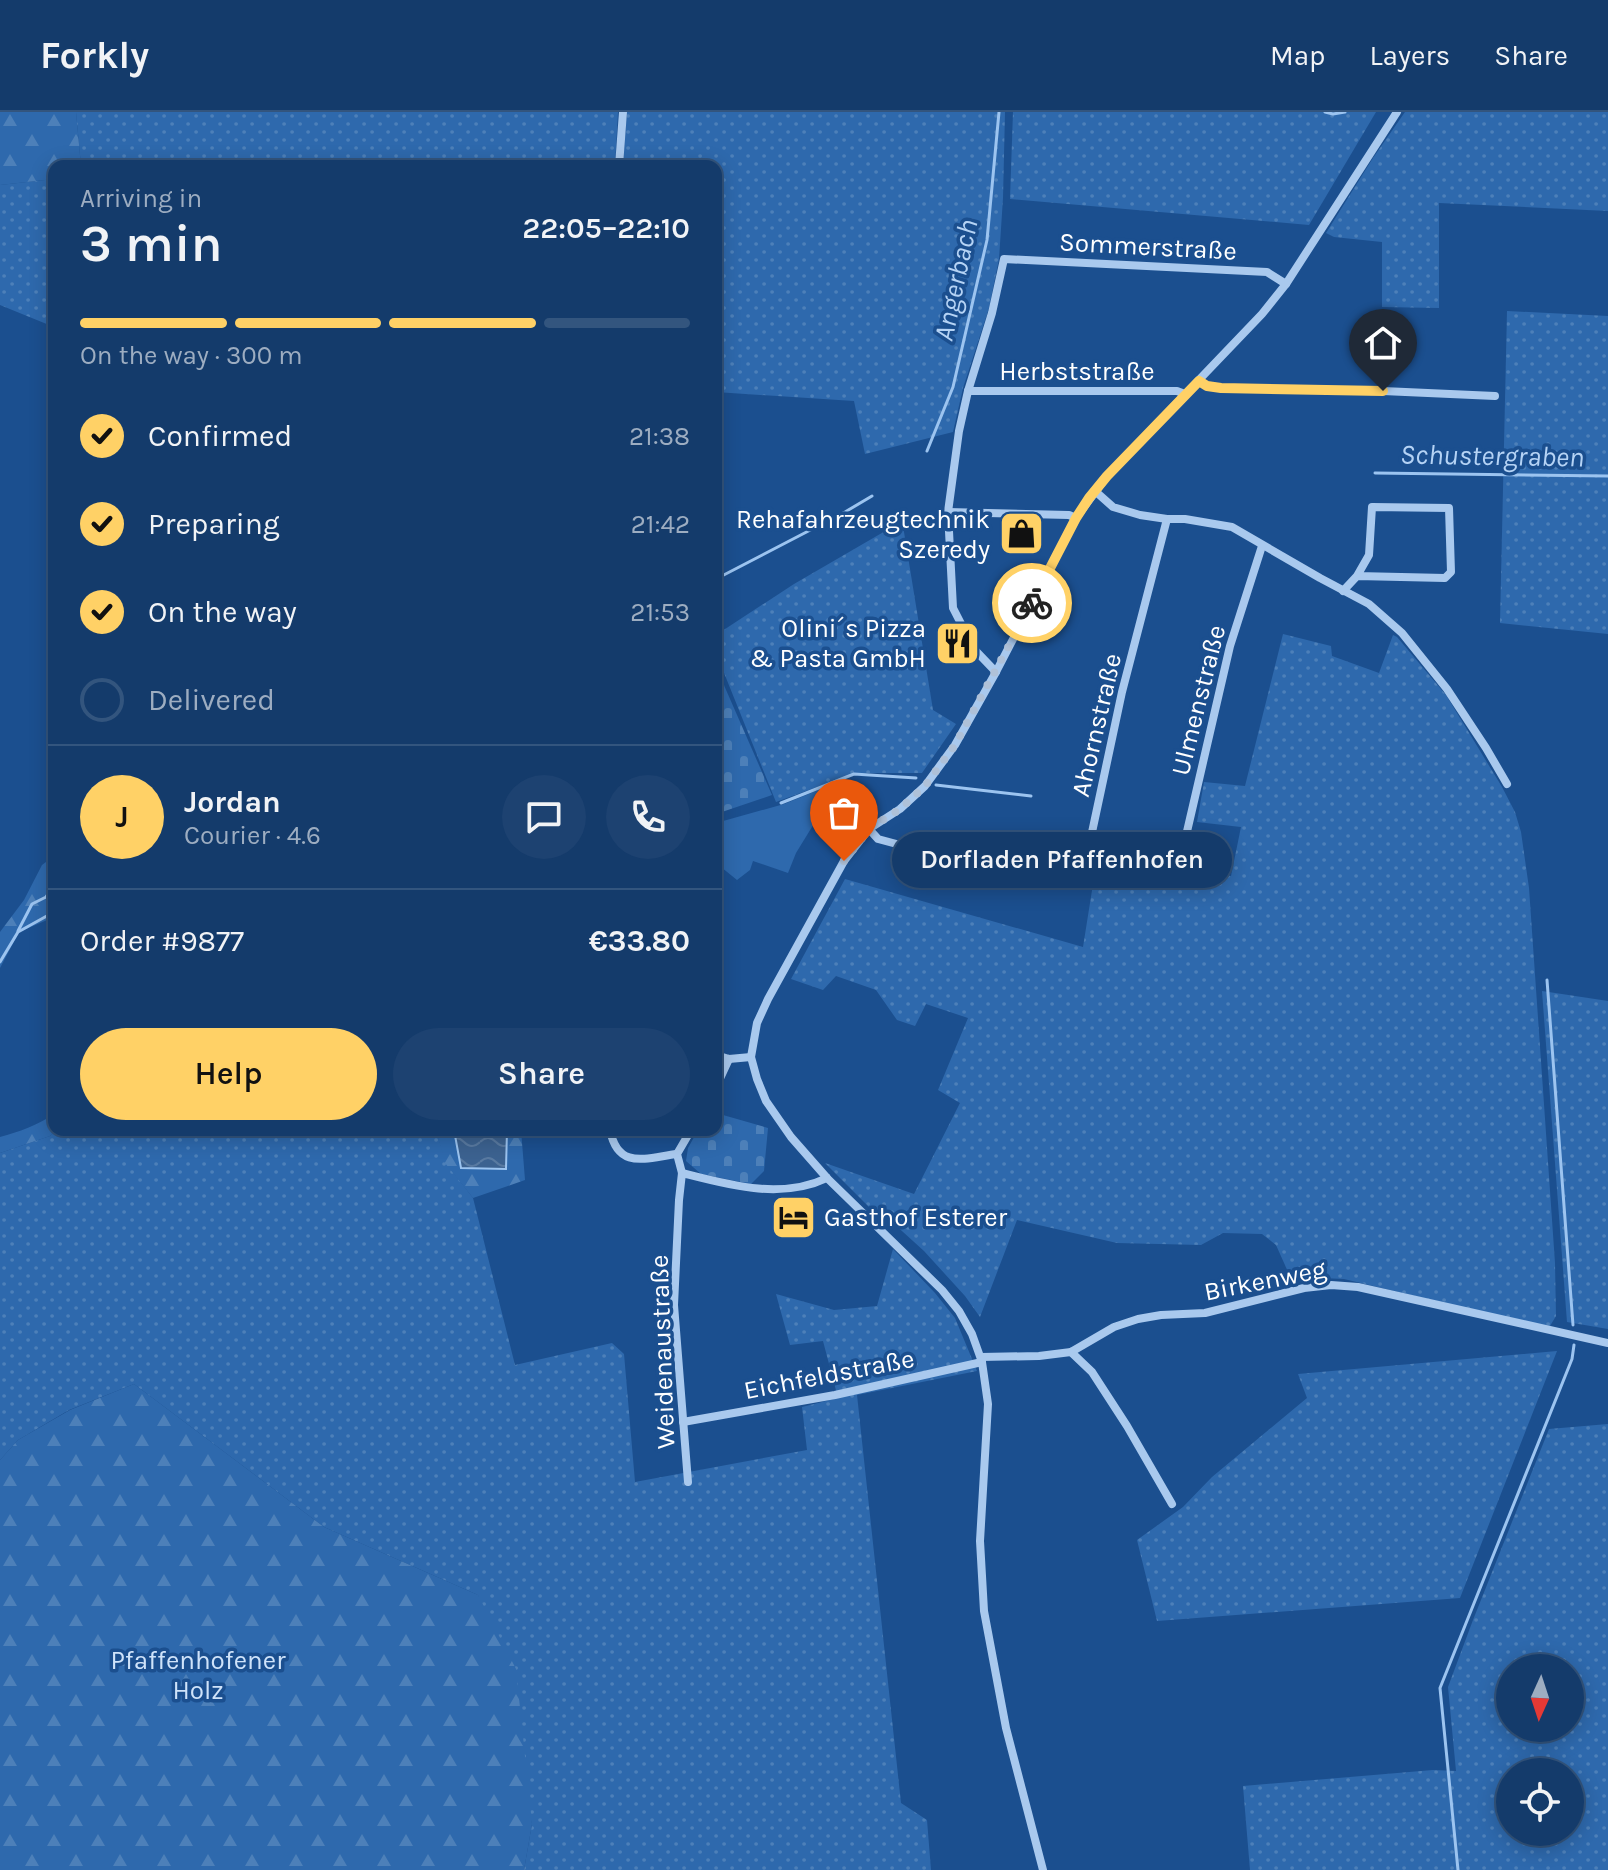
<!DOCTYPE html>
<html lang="en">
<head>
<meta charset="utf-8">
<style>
  :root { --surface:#143b6b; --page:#1d4271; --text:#f1f3f6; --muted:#9dadc1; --line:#33557e; --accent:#ffd166 }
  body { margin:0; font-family:Karla,sans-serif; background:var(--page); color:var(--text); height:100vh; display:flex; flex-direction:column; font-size:30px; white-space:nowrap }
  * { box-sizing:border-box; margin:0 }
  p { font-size:26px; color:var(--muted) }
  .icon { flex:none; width:44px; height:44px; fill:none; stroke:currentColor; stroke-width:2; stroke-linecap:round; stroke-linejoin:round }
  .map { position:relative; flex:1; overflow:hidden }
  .details { position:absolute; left:48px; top:48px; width:674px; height:976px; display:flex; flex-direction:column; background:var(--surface); border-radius:16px; box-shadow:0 4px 20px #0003,0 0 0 2px var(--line) }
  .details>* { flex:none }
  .needle { width:52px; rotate:183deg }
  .fabs { position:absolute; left:1496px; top:1542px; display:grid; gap:16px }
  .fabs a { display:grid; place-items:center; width:88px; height:88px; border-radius:50%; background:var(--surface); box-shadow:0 4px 20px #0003,0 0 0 2px var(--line); font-size:40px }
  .pin { position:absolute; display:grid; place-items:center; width:68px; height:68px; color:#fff; margin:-82px -34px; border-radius:50% 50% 50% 0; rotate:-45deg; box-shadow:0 0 8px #0007 }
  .pin .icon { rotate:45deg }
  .courier { position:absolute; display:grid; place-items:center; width:80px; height:80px; margin:-40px; border:6px solid #ffd166; border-radius:50%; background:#fff; color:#222; box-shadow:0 2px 10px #0007 }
  .bubble { position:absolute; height:56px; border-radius:28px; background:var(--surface); box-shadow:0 4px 20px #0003,0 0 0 2px var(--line); font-size:26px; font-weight:600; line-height:56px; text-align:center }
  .overview em { font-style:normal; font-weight:600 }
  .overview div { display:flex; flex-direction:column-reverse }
  .overview { display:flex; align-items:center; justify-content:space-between; height:136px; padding:0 32px }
  h1 { font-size:52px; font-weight:600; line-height:60px }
  .bar { display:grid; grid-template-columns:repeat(4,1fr); gap:12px 8px; align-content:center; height:96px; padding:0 32px }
  .bar i { height:10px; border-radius:6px; background:var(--line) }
  .bar .active { background:var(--accent) }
  .bar p { grid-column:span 4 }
  .line { display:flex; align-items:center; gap:20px; padding:0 32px; border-top:2px solid var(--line) }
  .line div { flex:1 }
  .round { display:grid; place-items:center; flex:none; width:84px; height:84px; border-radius:42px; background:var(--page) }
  ol { padding:0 32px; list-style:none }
  li { display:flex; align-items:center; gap:24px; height:88px }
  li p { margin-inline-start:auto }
  li .icon { padding:8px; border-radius:50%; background:var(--accent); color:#111; stroke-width:4 }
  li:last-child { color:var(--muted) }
  li i { width:44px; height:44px; border:4px solid var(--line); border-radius:50% }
  .button { display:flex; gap:16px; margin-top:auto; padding:16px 32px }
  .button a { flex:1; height:92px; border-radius:48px; background:var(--accent); color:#111; font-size:32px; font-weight:600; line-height:92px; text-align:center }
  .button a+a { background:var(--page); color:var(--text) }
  header { display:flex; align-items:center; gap:48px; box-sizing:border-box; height:112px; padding:0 40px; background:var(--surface); border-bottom:2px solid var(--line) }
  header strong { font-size:38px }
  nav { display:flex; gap:44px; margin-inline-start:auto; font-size:28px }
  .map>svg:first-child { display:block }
</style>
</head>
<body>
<header>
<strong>Forkly</strong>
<nav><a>Map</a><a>Layers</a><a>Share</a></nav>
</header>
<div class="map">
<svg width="1608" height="1758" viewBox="0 0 1608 1758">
  <defs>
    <pattern id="grass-dots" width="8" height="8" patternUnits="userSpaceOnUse" patternTransform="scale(2)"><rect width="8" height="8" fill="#2e69ad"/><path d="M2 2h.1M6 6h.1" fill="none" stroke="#4d80b9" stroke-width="1.8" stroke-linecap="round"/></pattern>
    <pattern id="forest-firs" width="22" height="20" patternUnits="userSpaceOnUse" patternTransform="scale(2)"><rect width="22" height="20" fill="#2e69ad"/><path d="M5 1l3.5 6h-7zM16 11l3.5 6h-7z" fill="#4d80b9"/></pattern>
    <pattern id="cemetery-stones" width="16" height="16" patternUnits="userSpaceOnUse" patternTransform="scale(2)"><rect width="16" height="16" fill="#2e69ad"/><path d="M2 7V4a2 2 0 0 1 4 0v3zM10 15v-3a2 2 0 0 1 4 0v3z" fill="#4d80b9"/></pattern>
    <pattern id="water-waves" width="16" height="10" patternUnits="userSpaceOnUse" patternTransform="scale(2)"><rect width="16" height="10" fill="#3c6290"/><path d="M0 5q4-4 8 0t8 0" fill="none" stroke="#597aa1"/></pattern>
  </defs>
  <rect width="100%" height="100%" fill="#1b4f8f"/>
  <g fill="url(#grass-dots)" fill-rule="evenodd">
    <path d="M76,0H618L615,54H81Z"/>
    <path d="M627,0H1005L1003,86L999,147L989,196L963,276L953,320L865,342L854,289L716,280V54H623Z"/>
    <path d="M1013,0H1376L1309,113L1010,87Z"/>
    <path d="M1405,0H1608V99L1439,91V196L1382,195V130L1334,125L1326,121L1373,46Z"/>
    <path d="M54,67V215L0,193V73Z"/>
    <path d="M1507,199L1608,204V522L1500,511Z"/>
    <path d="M903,414L933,598L956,612L922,661H855L776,690L716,541V523L794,472L887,418Z"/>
    <path d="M1283,522L1331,534L1332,544L1379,561L1393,523L1397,525L1446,583L1502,675L1515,700L1521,720L1529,776L1555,1151L1556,1204L1550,1214L1537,1213L1344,1167L1322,1166L1293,1171L1276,1133L1262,1122L1223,1121L1201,1133L1117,1131L1017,1108L980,1205L965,1184L924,1139L881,1100L869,1095L825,1051L914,1082L960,991L938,978L968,906L926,892L915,914L897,908L876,878L836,864L823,878L791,867L845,767L1083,835L1097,747L1231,764L1241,715L1197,710L1204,670L1245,674Z"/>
    <path d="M1542,879L1608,889V1217L1567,1210Z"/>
    <path d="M57,1018H436L446,1051L473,1086L515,1253L612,1231L624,1242L635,1370L807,1338L802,1295L838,1286L823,1229L790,1233L776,1182L834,1198L877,1194L893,1137L935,1181L955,1206L977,1259L857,1283L901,1691L927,1708L931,1758H524L532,1712L478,1483L324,1415L134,1272L69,1298L18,1328L0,1348V1041L50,1024Z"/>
    <path d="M1557,1239L1460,1486L1157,1509L1137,1428L1183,1395L1212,1365L1307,1286L1298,1262Z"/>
    <path d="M1608,1312V1758H1250L1243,1674L1433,1658L1456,1659L1448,1575L1473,1508L1549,1317ZM1510,1556H1570V1616H1510ZM1510,1660H1570V1720H1510Z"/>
  </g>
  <g fill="url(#forest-firs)">
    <path d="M0,0H76L81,54H54V67L0,73Z"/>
    <path d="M54,744V805L19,820L0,856V820L24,788L42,753Z"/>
    <path d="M54,1002V1018H57L50,1024L0,1041V1025C19,1020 38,1013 54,1002Z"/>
    <path d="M436,1018H454L461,1055L505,1057L507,1018H521L525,1068L473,1086L445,1051Z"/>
    <path d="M134,1272L324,1415L478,1483L516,1557L532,1712L524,1758H0V1348L18,1328L70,1298Z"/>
  </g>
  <g fill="url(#cemetery-stones)">
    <path d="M716,555L772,683L716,702Z"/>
    <path d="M716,1001L768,1016L764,1059L751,1072L701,1062L686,1049L688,1036L698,1018H716Z"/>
  </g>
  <path fill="#2e69ad" d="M821,677L831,684L796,741L788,761L753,749L750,758L737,768L716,751V711L784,692Z"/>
  <path fill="url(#water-waves)" stroke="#9cc4f0" stroke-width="2" d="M454,1018H507L506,1057L461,1056Z"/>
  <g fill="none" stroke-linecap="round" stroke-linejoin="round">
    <g stroke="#9cc4f0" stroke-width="3">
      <path d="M1325,0L1333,2L1345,0"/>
      <path d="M927,339L953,275L987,128L999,0"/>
      <path d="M1375,361L1608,364"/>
      <path d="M716,467L845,400L872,384"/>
      <path d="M936,673L1031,684"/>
      <path d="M781,691L854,662L916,666"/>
      <path d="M18,819L32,792L46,785L54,774"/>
      <path d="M0,850L18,820L54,800"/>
      <path d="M1547,868L1573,1213"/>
      <path d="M1458,1758L1440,1576L1572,1247L1574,1233"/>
    </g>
    <g stroke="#a9c9ee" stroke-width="8">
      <path d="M619,54L623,0"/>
      <path d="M1199,269L1207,274L1221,276L1383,279L1495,284"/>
      <path d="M968,279H1177L1185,282"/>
      <path d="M1095,379L1113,395L1140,403L1167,407H1185L1232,415L1320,466L1369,492L1402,521L1447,577L1486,636L1507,672"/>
      <path d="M948,400L1069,403L1076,406"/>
      <path d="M1167,407L1122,580L1088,739L1179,754L1230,534L1262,434"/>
      <path d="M1343,479L1357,464L1445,466L1451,460L1449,396L1372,395L1369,443L1357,464"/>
      <path d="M996,560L974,537L953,496L948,400L959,319L968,279L992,201L1004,147L1267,160L1286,172"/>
      <path d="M869,717L878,727L945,745L1057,768"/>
      <path d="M716,943L729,947L751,945"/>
      <path d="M716,975L729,947"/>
      <path d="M610,1018C618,1058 645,1046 677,1042"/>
      <path d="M682,1061C729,1073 781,1088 827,1066"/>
      <path d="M1071,1240L1092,1260L1127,1314L1172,1392"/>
      <path d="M981,1245L1039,1244L1071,1240L1114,1215L1138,1207L1161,1203L1205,1201L1304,1176L1331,1173L1358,1175L1608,1231"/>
      <path d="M683,1310L835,1283L982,1250"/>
      <path d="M688,1370L674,1193L679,1088L682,1061L677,1042L691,1018"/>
      <path d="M1043,1758L1006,1616L984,1499L980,1429L988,1292L982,1250L972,1222L959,1199L942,1178L827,1066L791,1025L766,989L757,967L751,945L757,911L768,887L844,749L869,717L900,697L925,674L955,633L996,560L1076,406L1107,364L1262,202L1286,172L1397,0"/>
    </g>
  </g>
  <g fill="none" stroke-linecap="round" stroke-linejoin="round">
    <path stroke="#afc1d8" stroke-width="8" stroke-dasharray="0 14.4" d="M844,749L869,717L900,697L925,674L955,633L1032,491"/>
    <path stroke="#ffd166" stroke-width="10" d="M1032,491L1076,406L1089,386L1107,364L1199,269L1207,274L1221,276L1383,279"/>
  </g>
  <defs>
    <symbol id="shop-square" viewBox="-11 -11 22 22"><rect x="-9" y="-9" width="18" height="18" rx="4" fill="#ffd166" stroke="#1b4f8f"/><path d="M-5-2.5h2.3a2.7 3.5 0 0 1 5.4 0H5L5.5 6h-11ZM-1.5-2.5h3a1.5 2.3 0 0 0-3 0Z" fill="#111"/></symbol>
    <symbol id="restaurant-square" viewBox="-11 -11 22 22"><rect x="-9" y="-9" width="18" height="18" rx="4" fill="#ffd166" stroke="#1b4f8f"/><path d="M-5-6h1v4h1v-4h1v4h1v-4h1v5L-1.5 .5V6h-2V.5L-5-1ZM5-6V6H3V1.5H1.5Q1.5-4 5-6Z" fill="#111"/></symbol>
    <symbol id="hotel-square" viewBox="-11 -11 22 22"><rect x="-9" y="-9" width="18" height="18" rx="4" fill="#ffd166" stroke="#1b4f8f"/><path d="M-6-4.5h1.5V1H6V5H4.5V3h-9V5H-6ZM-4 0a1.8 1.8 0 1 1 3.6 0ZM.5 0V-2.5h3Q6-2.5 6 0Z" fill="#111"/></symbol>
  </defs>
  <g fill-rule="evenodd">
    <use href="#shop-square" x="996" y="396" width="51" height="51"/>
    <use href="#restaurant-square" x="932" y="506" width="51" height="51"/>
    <use href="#hotel-square" x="768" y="1080" width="51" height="51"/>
  </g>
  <g text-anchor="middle" stroke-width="7" stroke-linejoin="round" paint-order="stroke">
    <g font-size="26" fill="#fff" stroke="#1b4f8f">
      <text transform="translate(1148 134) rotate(3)" y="9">Sommerstraße</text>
      <text x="1077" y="268">Herbststraße</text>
      <text transform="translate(1198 588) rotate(-76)" y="9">Ulmenstraße</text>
      <text transform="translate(1096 613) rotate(-77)" y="9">Ahornstraße</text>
      <text transform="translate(1265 1168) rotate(-11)" y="9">Birkenweg</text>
      <text transform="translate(662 1240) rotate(-92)" y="9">Weidenaustraße</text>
      <text transform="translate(829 1262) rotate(-11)" y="9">Eichfeldstraße</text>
    </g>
    <g font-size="26" fill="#fff" stroke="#1b4f8f" text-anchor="end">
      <text x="990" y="416">Rehafahrzeugtechnik<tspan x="990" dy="30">Szeredy</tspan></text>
      <text x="926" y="525">Olini´s Pizza<tspan x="926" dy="30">&amp; Pasta GmbH</tspan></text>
      <text x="824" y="1114" text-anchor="start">Gasthof Esterer</text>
    </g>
    <g font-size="26" fill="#cfe3fa" stroke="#1b4f8f">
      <text x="198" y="1557">Pfaffenhofener<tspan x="198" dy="30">Holz</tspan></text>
    </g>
    <g font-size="28" font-style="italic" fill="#b5d3f5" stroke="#1b4f8f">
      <text transform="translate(955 168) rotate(-78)" y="10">Angerbach</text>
      <text transform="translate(1492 343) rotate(1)" y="10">Schustergraben</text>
    </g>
  </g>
</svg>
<div class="fabs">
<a><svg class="needle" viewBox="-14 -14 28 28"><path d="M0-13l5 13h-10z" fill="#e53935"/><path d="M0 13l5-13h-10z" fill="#9dadc1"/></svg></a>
<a><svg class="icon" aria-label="locate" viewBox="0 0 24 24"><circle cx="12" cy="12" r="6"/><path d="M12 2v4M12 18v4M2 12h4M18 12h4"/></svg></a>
</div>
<div class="pin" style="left:844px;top:749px;background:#ea580c"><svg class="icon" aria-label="bag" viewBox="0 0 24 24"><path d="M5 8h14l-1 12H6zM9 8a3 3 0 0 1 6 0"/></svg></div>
<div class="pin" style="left:1383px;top:279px;background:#1f2937"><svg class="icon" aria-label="home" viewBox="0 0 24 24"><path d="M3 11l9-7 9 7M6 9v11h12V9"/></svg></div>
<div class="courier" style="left:1032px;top:491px"><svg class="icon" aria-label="bike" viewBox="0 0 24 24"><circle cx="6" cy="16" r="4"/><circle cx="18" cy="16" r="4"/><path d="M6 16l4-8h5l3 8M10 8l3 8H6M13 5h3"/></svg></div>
<div class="bubble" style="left:892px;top:720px;width:340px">Dorfladen Pfaffenhofen</div>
<section class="details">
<div class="overview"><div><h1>3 min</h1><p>Arriving in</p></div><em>22:05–22:10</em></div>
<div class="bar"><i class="active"></i><i class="active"></i><i class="active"></i><i></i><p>On the way · 300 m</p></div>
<ol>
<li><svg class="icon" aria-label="check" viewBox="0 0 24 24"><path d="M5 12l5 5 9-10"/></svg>Confirmed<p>21:38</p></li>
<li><svg class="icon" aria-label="check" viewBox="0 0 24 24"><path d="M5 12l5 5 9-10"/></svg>Preparing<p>21:42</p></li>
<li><svg class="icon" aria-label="check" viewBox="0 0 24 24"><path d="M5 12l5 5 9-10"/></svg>On the way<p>21:53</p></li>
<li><i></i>Delivered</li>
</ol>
<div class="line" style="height:144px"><b class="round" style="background:var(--accent);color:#111">J</b><div><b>Jordan</b><p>Courier · 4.6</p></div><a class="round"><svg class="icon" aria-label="chat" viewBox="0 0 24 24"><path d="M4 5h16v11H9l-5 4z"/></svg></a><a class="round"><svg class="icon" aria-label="phone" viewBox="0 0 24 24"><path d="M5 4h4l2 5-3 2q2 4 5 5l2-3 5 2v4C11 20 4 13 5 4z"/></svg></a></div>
<div class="line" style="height:104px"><div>Order #9877</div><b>€33.80</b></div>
<div class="button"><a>Help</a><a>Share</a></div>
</section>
</div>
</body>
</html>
